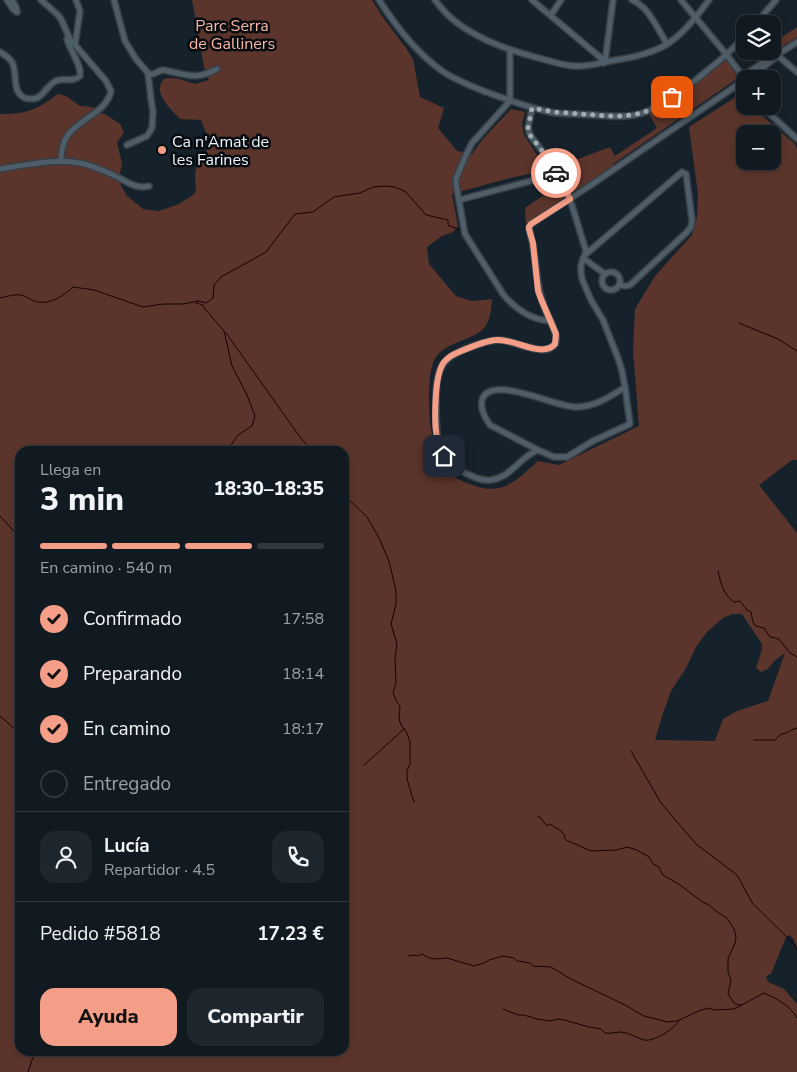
<!DOCTYPE html>
<html lang="es">
<head>
<meta charset="utf-8">
<style>
  :root { --surface:#101a20; --page:#1e272d; --text:#f1f3f6; --muted:#9ca1a5; --line:#30383e; --accent:#f49e87 }
  body { margin:0; font-family:"Nunito Sans",sans-serif; background:var(--page); color:var(--text); height:100vh; display:flex; flex-direction:column; font-size:19px; white-space:nowrap }
  * { box-sizing:border-box; margin:0 }
  p { font-size:16px; color:var(--muted) }
  .icon { flex:none; width:28px; height:28px; fill:none; stroke:currentColor; stroke-width:2; stroke-linecap:round; stroke-linejoin:round }
  .map { position:relative; flex:1; overflow:hidden }
  .side { position:absolute; left:15px; top:446px; width:334px; height:610px; display:flex; flex-direction:column; background:var(--surface); border-radius:15px; box-shadow:0 2px 8px #0003,0 0 0 1px var(--line) }
  .side>* { flex:none }
  .buttons { position:absolute; left:736px; top:15px; display:grid; gap:10px }
  .buttons a { display:grid; place-items:center; width:45px; height:45px; border-radius:10px; background:var(--surface); box-shadow:0 2px 8px #0003,0 0 0 1px var(--line); font-size:25px }
  .pin { position:absolute; display:grid; place-items:center; width:42px; height:42px; color:#fff; margin:-21px; border-radius:10px; box-shadow:0 2px 8px #0006 }
  .courier { position:absolute; display:grid; place-items:center; width:50px; height:50px; margin:-25px; border:4px solid #f49e87; border-radius:50%; background:#fff; color:#222; box-shadow:0 1px 6px #0007 }
  .overview em { font-style:normal; font-weight:800 }
  .overview div { display:flex; flex-direction:column-reverse }
  .overview { display:flex; align-items:center; justify-content:space-between; height:85px; padding:0 25px }
  h1 { font-size:32px; font-weight:800; line-height:38px }
  .bar { display:grid; grid-template-columns:repeat(4,1fr); gap:8px 5px; align-content:center; height:60px; padding:0 25px }
  .bar i { height:6px; border-radius:4px; background:var(--line) }
  .bar .active { background:var(--accent) }
  .bar p { grid-column:span 4 }
  .line { display:flex; align-items:center; gap:12px; padding:0 25px; border-top:1px solid var(--line) }
  .line div { flex:1 }
  .round { display:grid; place-items:center; flex:none; width:52px; height:52px; border-radius:15px; background:var(--page) }
  ol { padding:0 25px; list-style:none }
  li { display:flex; align-items:center; gap:15px; height:55px }
  li p { margin-inline-start:auto }
  li .icon { padding:5px; border-radius:50%; background:var(--accent); color:#111; stroke-width:4 }
  li:last-child { color:var(--muted) }
  li i { width:28px; height:28px; border:2px solid var(--line); border-radius:50% }
  .action { display:flex; gap:10px; margin-top:auto; padding:10px 25px }
  .action a { flex:1; height:58px; border-radius:15px; background:var(--accent); color:#111; font-size:20px; font-weight:800; line-height:58px; text-align:center }
  .action a+a { background:var(--page); color:var(--text) }
  .map>svg:first-child { display:block }
</style>
</head>
<body>
<div class="map">
<svg width="797" height="1072" viewBox="0 0 797 1072">
  <rect width="100%" height="100%" fill="#16222b"/>
  <g fill="#5b352b" fill-rule="evenodd">
    <path d="M192,0H372L384,19L406,48L413,59L420,97L444,108L438,128L457,151L472,154L482,140L511,109L525,112L522,125L524,135L546,169L538,172L506,179L452,194L458,226L453,232L442,236L427,247L429,264L456,296L472,301L492,299C491,308 491,317 486,325C479,339 447,341 436,357C427,369 429,406 430,421C431,433 435,446 439,458C440,461 441,466 443,468C449,477 473,486 483,488C507,493 522,475 538,461L559,465L639,426L633,350L635,309L655,276L692,235L697,217L698,194L689,127L739,95L745,101V106H751L795,144L797,149V460H792L759,485L797,533V948L794,940L790,935L786,937L771,974L768,975L766,978L768,982L784,989L797,1004V1072H0V114C28,114 36,110 58,94L66,96L80,106L92,107L111,118L120,124L124,132L117,143L122,163L120,174L121,186L127,196L143,209L159,211L179,204L193,195L196,191L195,174L198,161L211,145L201,120L180,119C171,109 151,92 164,79L171,78L179,79L195,84L209,80L204,67ZM745,134H772V161H745ZM20,451H344V1051H20ZM732,614H742L762,644V649L756,668L761,672L768,669L774,661L785,653L768,701L737,711L723,719L715,741L655,740L662,716L671,691L686,668L696,647L707,632L723,618Z"/>
    <path d="M797,27V37L759,62L757,58L764,51H772L773,43Z"/>
    <path d="M726,60L737,73L738,78L613,164L614,166L577,191L573,189L562,169L573,161L610,147L615,156L657,128L649,114L675,101Z"/>
    <path d="M558,185L565,196L563,199L526,224L525,208Z"/>
  </g>
  <g fill="none" stroke-linecap="round" stroke-linejoin="round">
    <g stroke="#190000" stroke-width="1">
      <path d="M0,298C6,297 13,294 20,295C25,295 29,299 34,301C49,306 63,296 73,287L94,290L143,307L163,304H183L199,301L206,303L213,298L214,285L221,277L266,252L295,214L313,212L334,197L360,193L373,187L385,186L395,187L406,192L426,215L448,220V225L460,230"/>
      <path d="M196,303L203,305L205,309L224,331L232,366L247,395L255,416L252,426L238,435L227,451"/>
      <path d="M739,323L778,339L797,351"/>
      <path d="M226,333L300,437L312,451"/>
      <path d="M344,495L367,517L378,536L389,561L396,591V604L391,624L397,644L395,657L396,683L393,693L397,702L400,706L399,719L401,725L407,733L410,742V764L407,771V779L414,802"/>
      <path d="M0,516L20,538"/>
      <path d="M718,571C721,584 723,594 734,602L740,601L747,610L751,612L753,622L756,626L764,628L770,637L779,639L790,653L797,657"/>
      <path d="M0,716L16,730L20,735"/>
      <path d="M754,740H775L781,734C787,734 791,729 797,728"/>
      <path d="M631,751L661,803L696,844L737,875L753,904L794,944L797,950"/>
      <path d="M364,765L404,729"/>
      <path d="M538,817H540L547,826L550,824L561,831L565,836L564,838L566,840L591,851L617,850L627,847L637,850L649,857L653,864L659,867L663,875L680,885L701,901L709,905L717,912L727,918L734,929L736,937L735,943L728,959V972L731,980L728,994L735,1004L741,1005"/>
      <path d="M408,956L414,955L417,956L422,954L429,958L436,959L447,958L474,966L484,963L489,960L503,956L514,958L517,961L530,963L533,966L551,967L569,978L625,1005L644,1016L668,1022L677,1021L701,1010L710,1008L714,1010L734,1009L764,993C777,999 790,1005 797,1018"/>
      <path d="M503,1009L518,1015H524L537,1019L550,1021L558,1019L564,1020L589,1027L601,1029L605,1033C611,1034 616,1032 621,1032C631,1033 636,1038 644,1040C654,1042 674,1029 679,1021"/>
      <path d="M28,1072L35,1051"/>
    </g>
    <defs>
      <g id="street">
        <path d="M7,0L13,9L17,12"/>
        <path d="M12,0L16,7L17,12"/>
        <path d="M41,0L58,15L61,19L70,39L106,81L111,91C107,112 79,119 68,135C62,143 61,151 61,161"/>
        <path d="M114,0L125,41L136,59L148,73L151,99L153,112L152,128L147,136L127,145"/>
        <path d="M379,0C395,25 417,53 442,71C455,80 471,86 486,92C509,100 531,109 555,113C568,114 581,114 593,115C610,116 627,118 643,113C665,105 685,89 703,74C718,62 733,50 745,35"/>
        <path d="M435,0C441,8 448,16 456,22C482,42 515,52 546,60C557,63 568,67 580,66C590,66 600,63 610,61C628,58 647,55 664,46C683,35 696,17 709,0"/>
        <path d="M532,0L601,58L604,63"/>
        <path d="M632,0C649,7 657,28 667,44"/>
        <path d="M681,0L726,54L744,78"/>
        <path d="M551,15L561,0"/>
        <path d="M755,24L776,0"/>
        <path d="M75,45L80,11L76,0"/>
        <path d="M510,50V101L472,143L465,157L456,179V184L465,234L503,294C514,308 531,320 550,321"/>
        <path d="M0,52C5,55 9,58 12,62C18,73 11,92 25,98C29,99 33,99 37,98C44,94 48,86 54,82C63,76 71,84 80,76C82,65 70,51 67,39L68,37"/>
        <path d="M777,55L797,72"/>
        <path d="M605,62L613,0"/>
        <path d="M148,73C155,77 157,70 163,70C186,74 195,81 217,69"/>
        <path d="M744,78L753,75L775,58"/>
        <path d="M738,84L745,91"/>
        <path d="M761,106L797,139"/>
        <path d="M532,108L528,128L530,135L546,156L570,199L586,251L581,265V272L582,279L591,300L603,320L618,358L622,371L625,387L630,424L593,441L567,457H554L538,450C518,458 512,477 491,480C481,481 474,477 465,473C434,458 436,431 436,401C436,387 436,369 448,359C456,351 489,339 501,340C514,341 546,358 555,344C560,336 548,317 545,309C537,290 537,272 534,253C533,244 530,235 529,227L531,224C551,211 571,198 591,185L730,90L741,82L747,73L767,60L777,55L797,42"/>
        <path d="M0,169C26,165 58,157 84,164C94,166 104,171 113,175C125,180 136,190 149,186"/>
        <path d="M459,200L557,174"/>
        <path d="M586,254L682,172L686,174L692,220L691,227L686,233L630,285C626,286 624,287 620,284"/>
        <path d="M583,258L605,274"/>
        <circle cx="611" cy="281" r="9"/>
        <path d="M538,450L490,425C485,418 480,409 482,400C490,373 557,408 576,407C594,407 610,397 625,387"/>
      </g>
    </defs>
    <use href="#street" stroke="#363f46" stroke-width="8"/>
    <use href="#street" stroke="#4e5d67" stroke-width="5"/>
  </g>
  <g fill="none" stroke-linecap="round" stroke-linejoin="round">
    <path stroke="#a2acb3" stroke-width="5" stroke-dasharray="0 9" d="M556,173L546,156L530,135L528,128L532,108L555,112L608,116H624L643,113L656,106L672,97"/>
    <path stroke="#f49e87" stroke-width="6" d="M444,456C441,451 439,445 437,438C434,423 434,375 444,362C448,357 454,354 459,352C471,347 484,341 496,340C514,338 542,359 555,344L556,334L541,299L538,291L533,243L529,229V227L531,224L570,199L556,173"/>
  </g>
  <circle fill="#f49e87" stroke="#060b0f" stroke-width="2" cx="162" cy="150" r="5"/>
  <g text-anchor="middle" stroke-width="5" stroke-linejoin="round" paint-order="stroke">
    <g font-size="16" fill="#fbb6a3" stroke="#060b0f">
      <text x="232" y="31">Parc Serra<tspan x="232" dy="18">de Galliners</tspan></text>
    </g>
    <g font-size="16" fill="#eef6fc" stroke="#060b0f" text-anchor="start">
      <text x="172" y="147">Ca n'Amat de<tspan x="172" dy="18">les Farines</tspan></text>
    </g>
  </g>
</svg>
<div class="buttons">
<a><svg class="icon" aria-label="layers" viewBox="0 0 24 24"><path d="M12 4l9 5-9 5-9-5zM3 14l9 5 9-5"/></svg></a>
<a>+</a>
<a>−</a>
</div>
<div class="pin" style="left:672px;top:97px;background:#ea580c"><svg class="icon" aria-label="bag" viewBox="0 0 24 24"><path d="M5 8h14l-1 12H6zM9 8a3 3 0 0 1 6 0"/></svg></div>
<div class="pin" style="left:444px;top:456px;background:#1f2937"><svg class="icon" aria-label="home" viewBox="0 0 24 24"><path d="M3 11l9-7 9 7M6 9v11h12V9"/></svg></div>
<div class="courier" style="left:556px;top:173px"><svg class="icon" aria-label="car" viewBox="0 0 24 24"><path d="M5 17H2v-5l4-1 3-4h7l3 4 3 1v5h-3M9 17h6M6 11h13"/><circle cx="7" cy="17" r="2"/><circle cx="17" cy="17" r="2"/></svg></div>
<section class="side">
<div class="overview"><div><h1>3 min</h1><p>Llega en</p></div><em>18:30–18:35</em></div>
<div class="bar"><i class="active"></i><i class="active"></i><i class="active"></i><i></i><p>En camino · 540 m</p></div>
<ol>
<li><svg class="icon" aria-label="check" viewBox="0 0 24 24"><path d="M5 12l5 5 9-10"/></svg>Confirmado<p>17:58</p></li>
<li><svg class="icon" aria-label="check" viewBox="0 0 24 24"><path d="M5 12l5 5 9-10"/></svg>Preparando<p>18:14</p></li>
<li><svg class="icon" aria-label="check" viewBox="0 0 24 24"><path d="M5 12l5 5 9-10"/></svg>En camino<p>18:17</p></li>
<li><i></i>Entregado</li>
</ol>
<div class="line" style="height:90px"><a class="round"><svg class="icon" aria-label="person" viewBox="0 0 24 24"><circle cx="12" cy="8" r="4"/><path d="M4 21q1-7 8-7t8 7"/></svg></a><div><b>Lucía</b><p>Repartidor · 4.5</p></div><a class="round"><svg class="icon" aria-label="phone" viewBox="0 0 24 24"><path d="M5 4h4l2 5-3 2q2 4 5 5l2-3 5 2v4C11 20 4 13 5 4z"/></svg></a></div>
<div class="line" style="height:65px"><div>Pedido #5818</div><b>17.23 €</b></div>
<div class="action"><a>Ayuda</a><a>Compartir</a></div>
</section>
</div>
</body>
</html>
